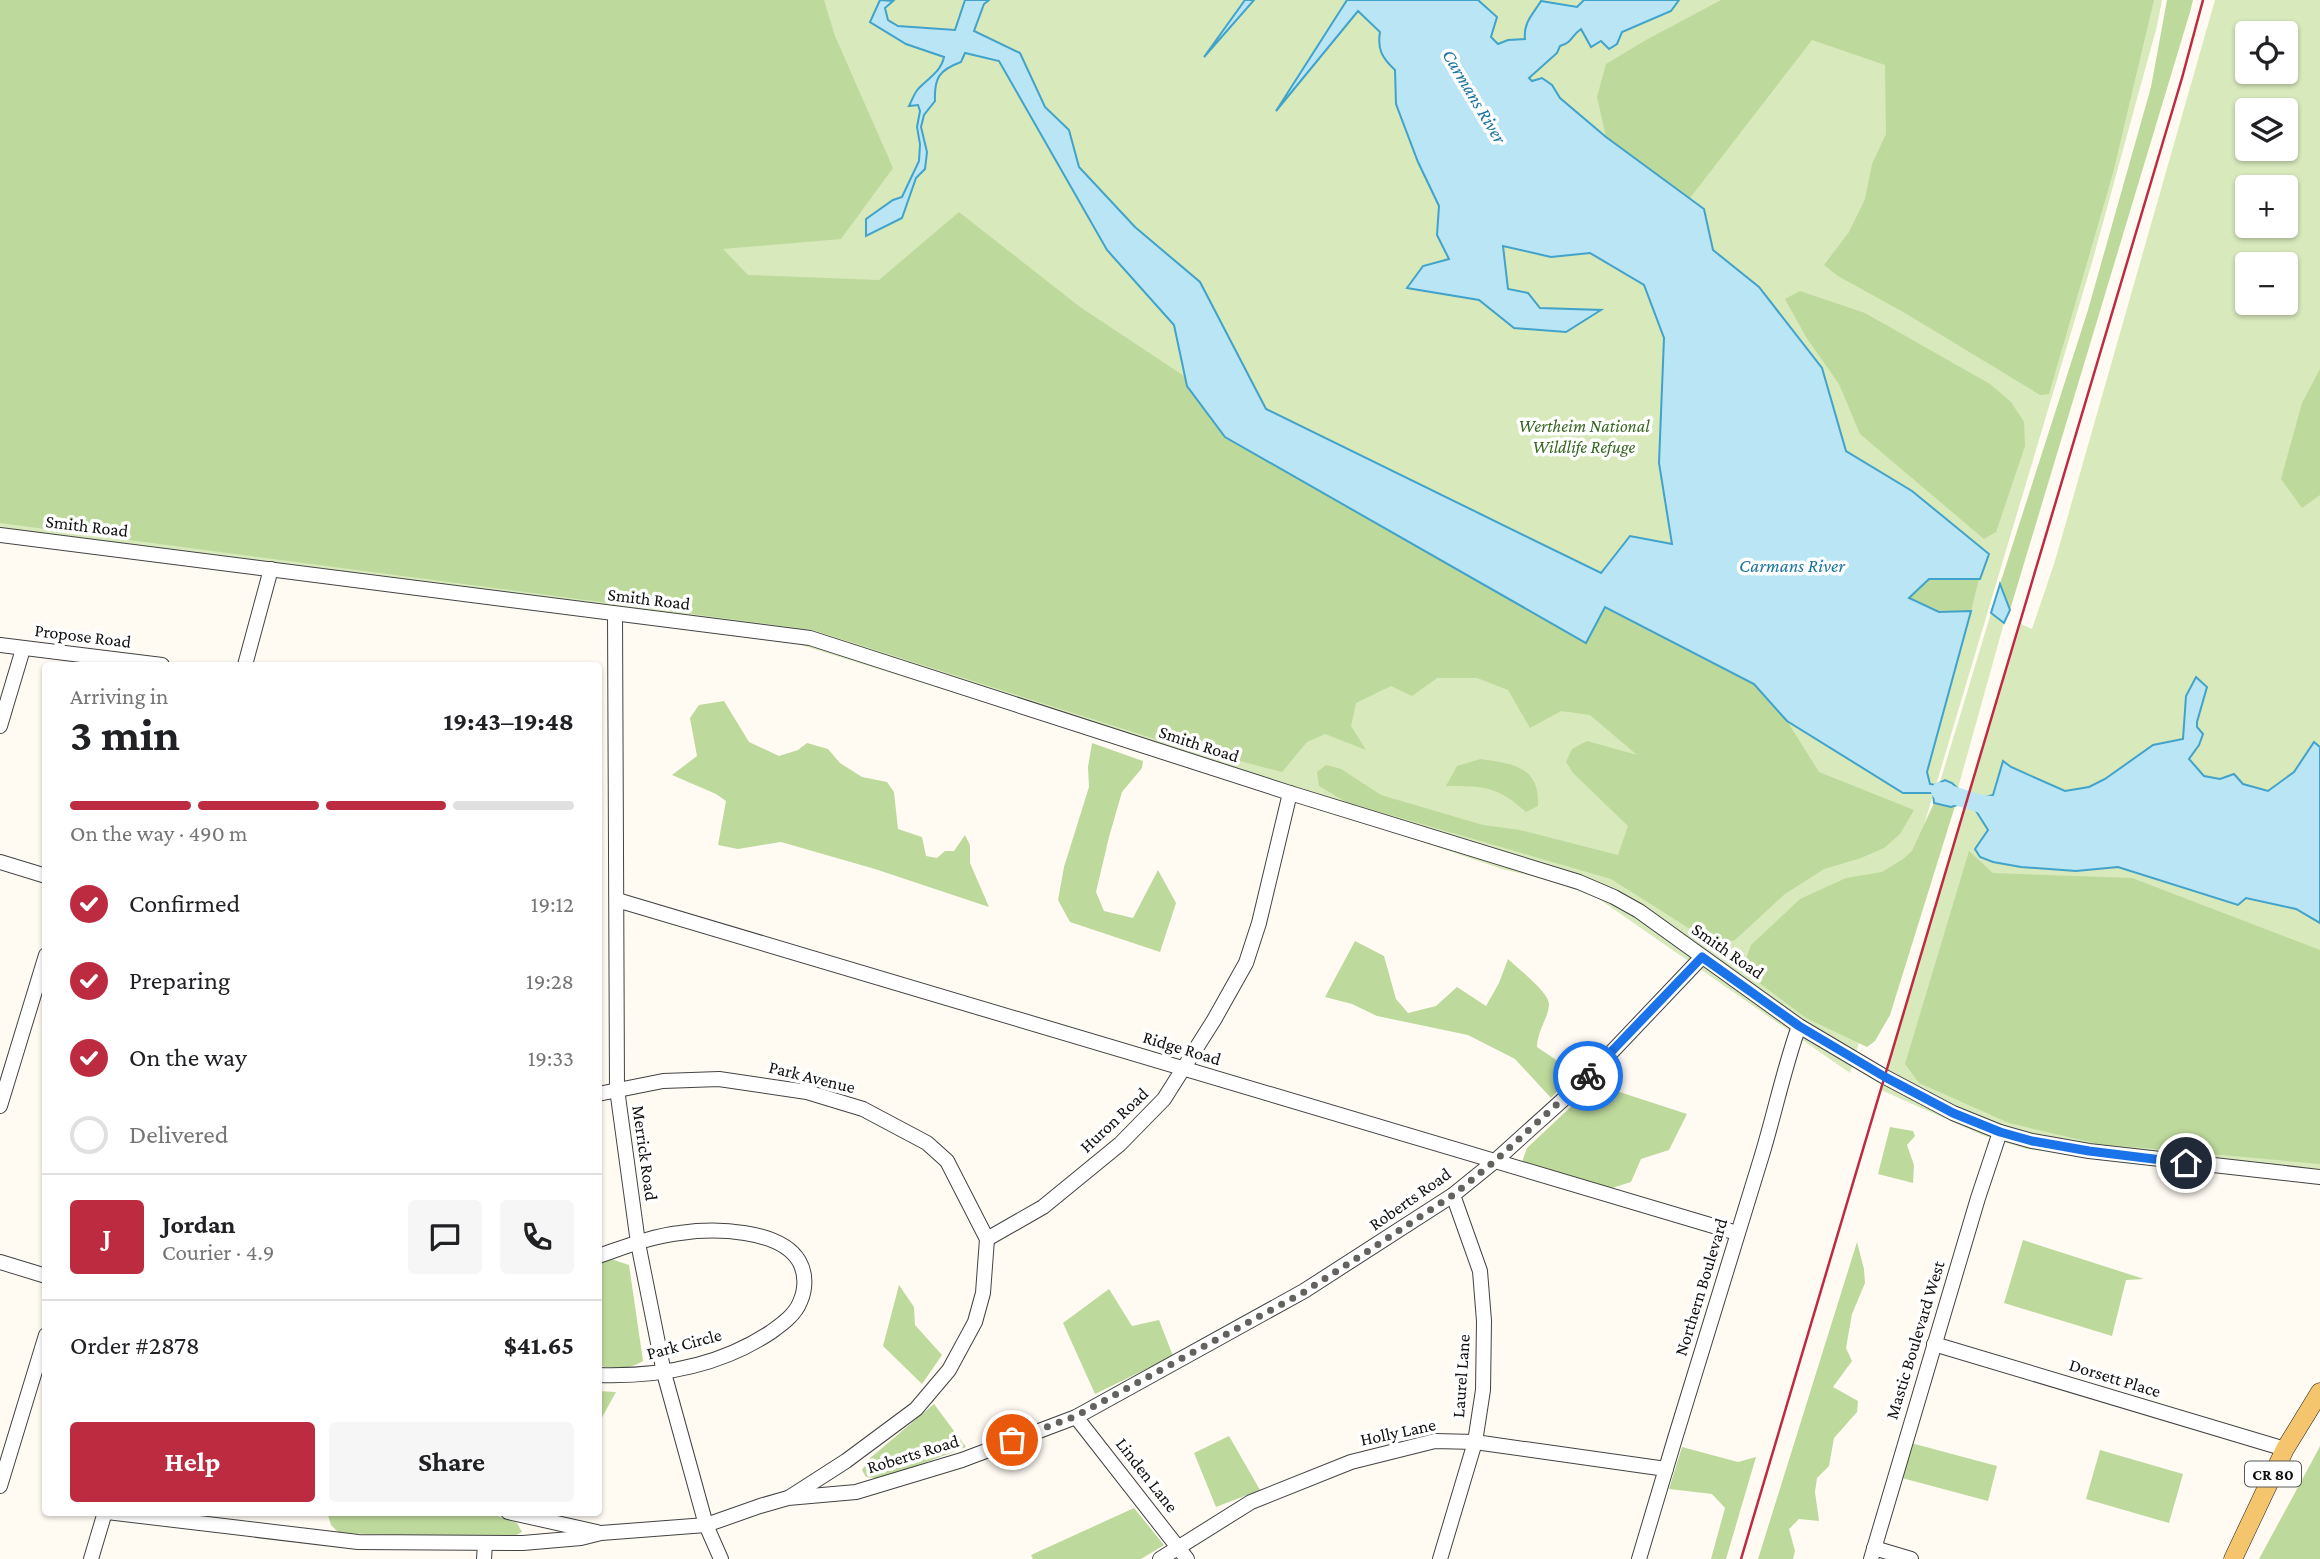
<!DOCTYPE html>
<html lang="en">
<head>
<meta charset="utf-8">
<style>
  :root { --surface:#fff; --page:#f6f6f6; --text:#202124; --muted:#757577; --line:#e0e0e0; --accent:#bd2b41 }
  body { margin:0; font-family:"Crimson Pro",serif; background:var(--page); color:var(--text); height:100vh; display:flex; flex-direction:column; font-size:26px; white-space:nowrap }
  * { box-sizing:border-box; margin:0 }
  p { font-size:23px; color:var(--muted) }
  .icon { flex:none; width:38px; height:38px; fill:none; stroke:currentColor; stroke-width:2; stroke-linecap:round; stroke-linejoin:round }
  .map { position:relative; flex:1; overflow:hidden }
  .details { position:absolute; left:42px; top:662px; width:560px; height:854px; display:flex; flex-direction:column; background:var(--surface); border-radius:7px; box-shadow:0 2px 5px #0004 }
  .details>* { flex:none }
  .buttons { position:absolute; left:2235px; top:21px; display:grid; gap:14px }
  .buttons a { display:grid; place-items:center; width:63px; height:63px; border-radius:7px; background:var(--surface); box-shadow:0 2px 5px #0004; font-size:35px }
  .pin { position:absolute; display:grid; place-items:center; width:60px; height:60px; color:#fff; margin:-30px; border:4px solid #fff; border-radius:50%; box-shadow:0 2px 7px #0007 }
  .courier { position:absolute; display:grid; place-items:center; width:70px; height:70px; margin:-35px; border:5px solid #1a73e8; border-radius:50%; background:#fff; color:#222; box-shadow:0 2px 9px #0007 }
  .overview em { font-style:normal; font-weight:700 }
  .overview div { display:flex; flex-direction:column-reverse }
  .overview { display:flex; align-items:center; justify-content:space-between; height:119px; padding:0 28px }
  h1 { font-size:46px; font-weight:700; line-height:52px }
  .bar { display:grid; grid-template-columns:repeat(4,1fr); gap:10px 7px; align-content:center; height:84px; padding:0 28px }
  .bar i { height:9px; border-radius:5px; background:var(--line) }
  .bar .selected { background:var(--accent) }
  .bar p { grid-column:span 4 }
  .line { display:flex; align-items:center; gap:18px; padding:0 28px; border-top:2px solid var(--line) }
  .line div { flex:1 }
  .round { display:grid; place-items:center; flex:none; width:74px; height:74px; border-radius:7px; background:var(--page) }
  ol { padding:0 28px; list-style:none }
  li { display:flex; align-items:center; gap:21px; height:77px }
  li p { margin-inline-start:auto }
  li .icon { padding:7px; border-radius:50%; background:var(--accent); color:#fff; stroke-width:4 }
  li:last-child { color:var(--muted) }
  li i { width:38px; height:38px; border:4px solid var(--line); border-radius:50% }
  .button { display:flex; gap:14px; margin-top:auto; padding:14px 28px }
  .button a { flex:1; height:80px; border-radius:7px; background:var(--accent); color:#fff; font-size:28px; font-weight:700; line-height:80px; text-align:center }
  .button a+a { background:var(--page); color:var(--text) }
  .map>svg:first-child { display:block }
</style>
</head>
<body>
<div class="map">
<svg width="2320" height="1559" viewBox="0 0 2320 1559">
  <rect width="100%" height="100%" fill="#fffbf3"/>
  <g fill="#d8e9bc" fill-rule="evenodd">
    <path d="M0,0H2162L2157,26L2093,259L1850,1073L1599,899L1556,882L1502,869L1319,807L744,627L383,585L0,527Z"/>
    <path d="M2215,0H2320V1169L2222,1160L2081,1155L2026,1149L1982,1135L1881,1090L2021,624L2032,629L2055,561ZM2247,33H2286V72H2247ZM2247,110H2286V149H2247ZM2247,187H2286V226H2247ZM2247,264H2286V303H2247Z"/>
    <path d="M1991,613L2004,623L1958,788L1952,783L1940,782Z"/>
  </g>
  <g fill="#bed99c">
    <path d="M0,0H824L835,36L893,168L841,239L723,249L748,275L879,280L959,212L1080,307L1184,376L1187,386L1586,643L1605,607L1754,684L1787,721L1819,772L1914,810L1900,834L1884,848L1861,858L1824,869L1785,894L1735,940L1717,946L1611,879L1346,802L1319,786L1317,772L1326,765L1341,769L1381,795L1483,825L1520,830L1618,855L1628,826L1573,773L1566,762L1572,749L1587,741L1637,755L1590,715L1561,711L1530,728L1508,690L1477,678H1437L1412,696L1391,686L1356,703L1351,726L1366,750L1325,734L1307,742L1282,772L1152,738L813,630L0,523Z"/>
    <path d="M1721,0H2154L2113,173L2049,394L2040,395L1905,313L1838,276L1824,265L1849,232L1865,199L1872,164L1886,134L1885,65L1812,40L1690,198L1606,137L1597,97L1606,64L1646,40Z"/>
    <path d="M2167,0H2193L2190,12L2010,610L2000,584L2088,310L2151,87Z"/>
    <path d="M1800,291L1865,313L1990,384L2011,402L2024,422L2025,446L1996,532L1984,539L1860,434L1839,384L1806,337L1785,299Z"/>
    <path d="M2320,369V495L2302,508L2281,479L2302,403Z"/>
    <path d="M1929,579H1979L1971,611L1939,612L1908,598Z"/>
    <path d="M724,701L749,742L779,756L798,750L807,743L828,749L840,763L862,777L887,782L894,792L898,829L922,837L926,856L937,858L945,851H954L965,835L970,845V863L989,907L875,869L781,842L738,849L718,845L726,801L716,794L672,775L697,756L690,718L699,705Z"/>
    <path d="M1092,743L1143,761L1142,768L1122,792L1109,837L1096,892L1104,911L1133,918L1158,870L1176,903L1160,952L1070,922L1058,900L1064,867L1089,787L1088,767Z"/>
    <path d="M1481,759C1513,764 1540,766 1538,806L1526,812C1497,786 1484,786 1446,786L1457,766Z"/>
    <path d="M1934,803L1951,807L1955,806L1890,1015L1875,1041L1867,1047L1806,1018L1742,970L1751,945L1800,899L1846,878L1882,872L1903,859L1912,851Z"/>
    <path d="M1969,851L1993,873L2132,878L2320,950V1164L2098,1144L2009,1123L1919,1083L1905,1064Z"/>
    <path d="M1355,941L1384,956L1396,999L1408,1013L1436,1006L1457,987L1486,1006L1499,983L1508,959C1517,968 1549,992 1549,1004C1549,1017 1537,1031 1537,1047L1574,1072L1551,1098L1515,1059L1468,1035L1377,1016L1352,1004L1325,997Z"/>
    <path d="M1595,1084L1687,1114L1669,1150L1641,1159L1631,1182L1612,1188L1522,1162L1527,1148Z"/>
    <path d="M1890,1127L1913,1131L1915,1136L1907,1145L1914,1165L1913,1183L1878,1174Z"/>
    <path d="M2023,1240L2144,1279L2126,1280L2112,1336L2004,1303Z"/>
    <path d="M1857,1242L1864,1269L1865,1283L1852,1314L1846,1348L1852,1361L1833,1387L1858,1401L1857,1412L1834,1438L1829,1466L1817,1478L1815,1492L1819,1521L1799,1519L1789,1529L1795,1551L1793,1559H1758Z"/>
    <path d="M611,1259L629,1265L643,1361C629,1370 614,1369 599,1366L598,1264Z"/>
    <path d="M899,1285L914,1307L915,1325L942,1355L922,1384L883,1346Z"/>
    <path d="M1109,1289L1132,1326L1159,1320L1173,1356L1095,1394L1063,1323Z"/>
    <path d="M599,1391L616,1392L599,1423L598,1391Z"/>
    <path d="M934,1404L966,1447L882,1479L866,1477L862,1470L869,1459Z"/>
    <path d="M1229,1436L1260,1490L1216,1507L1194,1453Z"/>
    <path d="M1911,1443L1997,1466L1988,1501L1902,1478Z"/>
    <path d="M2320,1446V1559H2259L2317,1452Z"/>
    <path d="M1682,1447L1738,1462L1756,1457L1726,1559H1711L1725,1508L1712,1494L1669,1489Z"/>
    <path d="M2100,1450L2183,1474L2169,1523L2086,1499Z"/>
    <path d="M1134,1508L1164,1545L1141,1559H1033L1031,1555Z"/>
    <path d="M327,1512H487L517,1523L522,1532L509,1539L339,1533L331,1525Z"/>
  </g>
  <g fill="#b9e5f5" stroke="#41a2ca" stroke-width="2">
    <path d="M880,0L893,1L885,8L888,20L898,26L955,30L965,0H989L984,4L974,31L1020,53L1045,107L1069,130L1079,167L1135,227L1200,282L1266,409L1601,573L1630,536L1672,544L1659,463L1664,338L1644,285L1590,253L1551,257L1503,246L1508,289L1528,293L1540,308L1601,310L1566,332L1514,328L1479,300L1407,288L1423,266L1449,259L1437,235L1439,206L1418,162L1396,104L1395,70C1382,58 1377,49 1380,32L1358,11L1276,111L1347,0H1478L1497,17L1491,37L1498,44L1508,40L1525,39C1523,23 1533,14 1541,1L1577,7L1584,0H1679L1671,11L1622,32L1617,44L1609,49L1601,41L1591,47L1581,29C1571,36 1573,42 1560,46L1557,53L1529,78L1532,81L1542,78L1552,85L1560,98L1606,137L1704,209L1713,250L1759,287L1822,368L1846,451L1912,491L1989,554L1980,579H1929L1909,598L1939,612L1971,611L1927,772L1930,784L1935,785L1945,780L1952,783L1964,794L1961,804L1951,807L1934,803L1933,793H1903L1787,721L1754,684L1605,607L1586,643L1225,437L1187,386L1174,325L1107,250L999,61L965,53L961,62C939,70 934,78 935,101L924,115L921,127L927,152L925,169L916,178L902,218L866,236V219L893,200L902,197L919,161L920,144L917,127L920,111L918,105L909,106C912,100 914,94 918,89C927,79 941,72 944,57L906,44L870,22Z"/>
    <path d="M1245,0H1254L1204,57Z"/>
    <path d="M2000,584L2010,610L2004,623L1991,613Z"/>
    <path d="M2196,677L2207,687L2197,722V727L2203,734L2199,745L2189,759L2204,776L2220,779L2234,774L2243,784L2268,791L2294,772L2314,742L2320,747V923L2296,909L2246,898L2238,905L2118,867L2076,871L2021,867L1993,862L1980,857L1975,849L1988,830L1976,811L1981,798L1993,795L2003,761L2011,767L2065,791L2089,787L2105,779L2153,745L2183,739L2186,696Z"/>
  </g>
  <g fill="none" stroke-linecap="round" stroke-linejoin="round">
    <path stroke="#b9e5f5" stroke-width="18" d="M1940,791L1981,804L2001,806"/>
    <defs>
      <g id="minor">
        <path d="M0,535L810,638L1290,793L1579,882L1614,897L1639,911L1799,1026L1885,1077L1953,1113L2000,1132L2032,1141L2089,1151L2320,1177"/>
        <path d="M615,614L617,1089L638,1243L664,1373L706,1525L721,1559"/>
        <path d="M0,645L162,665"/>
        <path d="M245,665L271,569"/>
        <path d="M0,726L23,649"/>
        <path d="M0,862L46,876"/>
        <path d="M617,900L1737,1233"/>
        <path d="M598,1094L663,1081L719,1079L807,1092L863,1109L927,1143L947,1161L987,1239L983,1293L975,1322L949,1370L916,1409L846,1461L790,1497"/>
        <path d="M0,1106L46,955"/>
        <path d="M987,1239L1043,1207L1120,1144L1164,1099L1214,1020L1246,963L1259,923L1290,793"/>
        <path d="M598,1256C625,1247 652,1236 680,1233C714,1228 780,1229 799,1261C806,1273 806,1289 800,1302C795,1315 782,1324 771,1332C720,1366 659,1377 598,1375"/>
        <path d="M0,1262L46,1276"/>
        <path d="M1934,1344L2285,1449"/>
        <path d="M1076,1417L1187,1559"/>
        <path d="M0,1486L46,1335"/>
        <path d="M107,1512L358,1542L523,1543L581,1538L601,1533L706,1525L760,1506L788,1498L856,1492L962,1460L1076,1417L1304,1291L1453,1195L1495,1161L1587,1078L1702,957"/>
        <path d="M508,1512L597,1532"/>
        <path d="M1874,1548L1911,1559"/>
        <path d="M91,1559L105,1512"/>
        <path d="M484,1559L485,1544"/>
        <path d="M1160,1559L1251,1502L1351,1462L1435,1441L1475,1442L1666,1469"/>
        <path d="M1440,1559L1475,1442L1483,1390L1484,1321L1480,1271L1453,1195"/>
        <path d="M1639,1559C1679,1424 1720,1289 1762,1155C1775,1112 1784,1068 1799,1026"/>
        <path d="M1871,1559L1978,1198L2000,1132"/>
      </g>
      <path id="major" d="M2233,1559L2285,1449L2320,1392"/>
    </defs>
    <use href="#minor" stroke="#434343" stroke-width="16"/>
    <use href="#major" stroke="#212121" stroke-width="19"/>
    <use href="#minor" stroke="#fff" stroke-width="14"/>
    <use href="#major" stroke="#f4c56d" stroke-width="18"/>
    <path stroke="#bd2b41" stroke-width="2.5" d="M1741,1559L2182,78L2203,0"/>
  </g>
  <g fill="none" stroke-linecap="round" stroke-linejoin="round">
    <path stroke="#64625f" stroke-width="7" stroke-dasharray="0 12.6" d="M1012,1440L1076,1416L1304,1292L1368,1251L1453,1195L1495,1161L1588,1076"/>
    <path stroke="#1a73e8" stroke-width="9" d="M1588,1076L1702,957L1799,1026L1885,1077L1953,1113L2000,1132L2032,1141L2089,1151L2186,1163"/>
  </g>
  <g text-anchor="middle" stroke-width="7" stroke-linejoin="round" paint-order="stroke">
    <rect fill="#fff" stroke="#585858" stroke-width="2" x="2245" y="1461.5" width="56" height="25" rx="5"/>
    <g font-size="16" font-weight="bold" fill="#101010">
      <text x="2273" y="1480">CR 80</text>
    </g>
    <g font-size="18" font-style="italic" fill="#376621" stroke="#fff">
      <text x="1584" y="432">Wertheim National<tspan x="1584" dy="21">Wildlife Refuge</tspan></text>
    </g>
    <g font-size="18" fill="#101010" stroke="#fff">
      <text transform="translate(87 526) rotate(7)" y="6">Smith Road</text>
      <text transform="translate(649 599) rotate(7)" y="6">Smith Road</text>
      <text transform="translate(83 636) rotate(7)" y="6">Propose Road</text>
      <text transform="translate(1199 744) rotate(18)" y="6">Smith Road</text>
      <text transform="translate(1728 951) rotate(35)" y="6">Smith Road</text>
      <text transform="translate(1182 1048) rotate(17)" y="6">Ridge Road</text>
      <text transform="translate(812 1077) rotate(14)" y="6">Park Avenue</text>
      <text transform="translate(1114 1120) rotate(-43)" y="6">Huron Road</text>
      <text transform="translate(645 1153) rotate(82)" y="6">Merrick Road</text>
      <text transform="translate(1410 1199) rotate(-35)" y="6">Roberts Road</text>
      <text transform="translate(1701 1287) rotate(-73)" y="6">Northern Boulevard</text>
      <text transform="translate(1915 1340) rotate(-73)" y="6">Mastic Boulevard West</text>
      <text transform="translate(684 1344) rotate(-15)" y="6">Park Circle</text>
      <text transform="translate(1461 1376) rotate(-86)" y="6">Laurel Lane</text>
      <text transform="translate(2115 1378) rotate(17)" y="6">Dorsett Place</text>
      <text transform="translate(1398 1432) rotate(-12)" y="6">Holly Lane</text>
      <text transform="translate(913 1454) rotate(-17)" y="6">Roberts Road</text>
      <text transform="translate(1147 1475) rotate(52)" y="6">Linden Lane</text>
    </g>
    <g font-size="19" font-style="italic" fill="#1b739f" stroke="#fff">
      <text transform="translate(1475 96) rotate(59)" y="7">Carmans River</text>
      <text x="1792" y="572">Carmans River</text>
    </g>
  </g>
</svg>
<div class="buttons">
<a><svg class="icon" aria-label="locate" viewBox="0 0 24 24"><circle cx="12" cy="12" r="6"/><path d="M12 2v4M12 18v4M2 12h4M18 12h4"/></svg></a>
<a><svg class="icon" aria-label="layers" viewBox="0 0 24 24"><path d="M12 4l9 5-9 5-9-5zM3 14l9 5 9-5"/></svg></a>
<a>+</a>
<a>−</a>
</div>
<div class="pin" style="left:1012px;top:1440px;background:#ea580c"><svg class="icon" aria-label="bag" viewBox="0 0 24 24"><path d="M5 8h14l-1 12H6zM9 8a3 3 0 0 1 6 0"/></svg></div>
<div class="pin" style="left:2186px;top:1163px;background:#1f2937"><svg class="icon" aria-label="home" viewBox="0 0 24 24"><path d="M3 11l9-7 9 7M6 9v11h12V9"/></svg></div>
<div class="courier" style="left:1588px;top:1076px"><svg class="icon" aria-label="bike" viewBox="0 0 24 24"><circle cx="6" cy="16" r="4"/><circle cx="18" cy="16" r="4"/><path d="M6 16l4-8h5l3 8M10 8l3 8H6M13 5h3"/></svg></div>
<section class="details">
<div class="overview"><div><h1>3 min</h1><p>Arriving in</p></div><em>19:43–19:48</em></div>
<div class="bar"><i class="selected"></i><i class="selected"></i><i class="selected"></i><i></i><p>On the way · 490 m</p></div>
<ol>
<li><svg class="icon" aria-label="check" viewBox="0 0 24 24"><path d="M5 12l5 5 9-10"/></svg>Confirmed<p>19:12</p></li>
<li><svg class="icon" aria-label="check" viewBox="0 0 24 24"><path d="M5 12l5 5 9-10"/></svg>Preparing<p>19:28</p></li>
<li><svg class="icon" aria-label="check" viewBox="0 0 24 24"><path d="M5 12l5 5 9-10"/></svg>On the way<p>19:33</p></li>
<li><i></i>Delivered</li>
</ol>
<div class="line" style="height:126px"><b class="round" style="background:var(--accent);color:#fff">J</b><div><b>Jordan</b><p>Courier · 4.9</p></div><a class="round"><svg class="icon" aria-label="chat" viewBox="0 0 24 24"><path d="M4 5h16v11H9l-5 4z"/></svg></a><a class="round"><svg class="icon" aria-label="phone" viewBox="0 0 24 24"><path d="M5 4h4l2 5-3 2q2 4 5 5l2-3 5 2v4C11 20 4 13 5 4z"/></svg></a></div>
<div class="line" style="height:91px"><div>Order #2878</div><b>$41.65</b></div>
<div class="button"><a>Help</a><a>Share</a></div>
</section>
</div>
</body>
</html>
